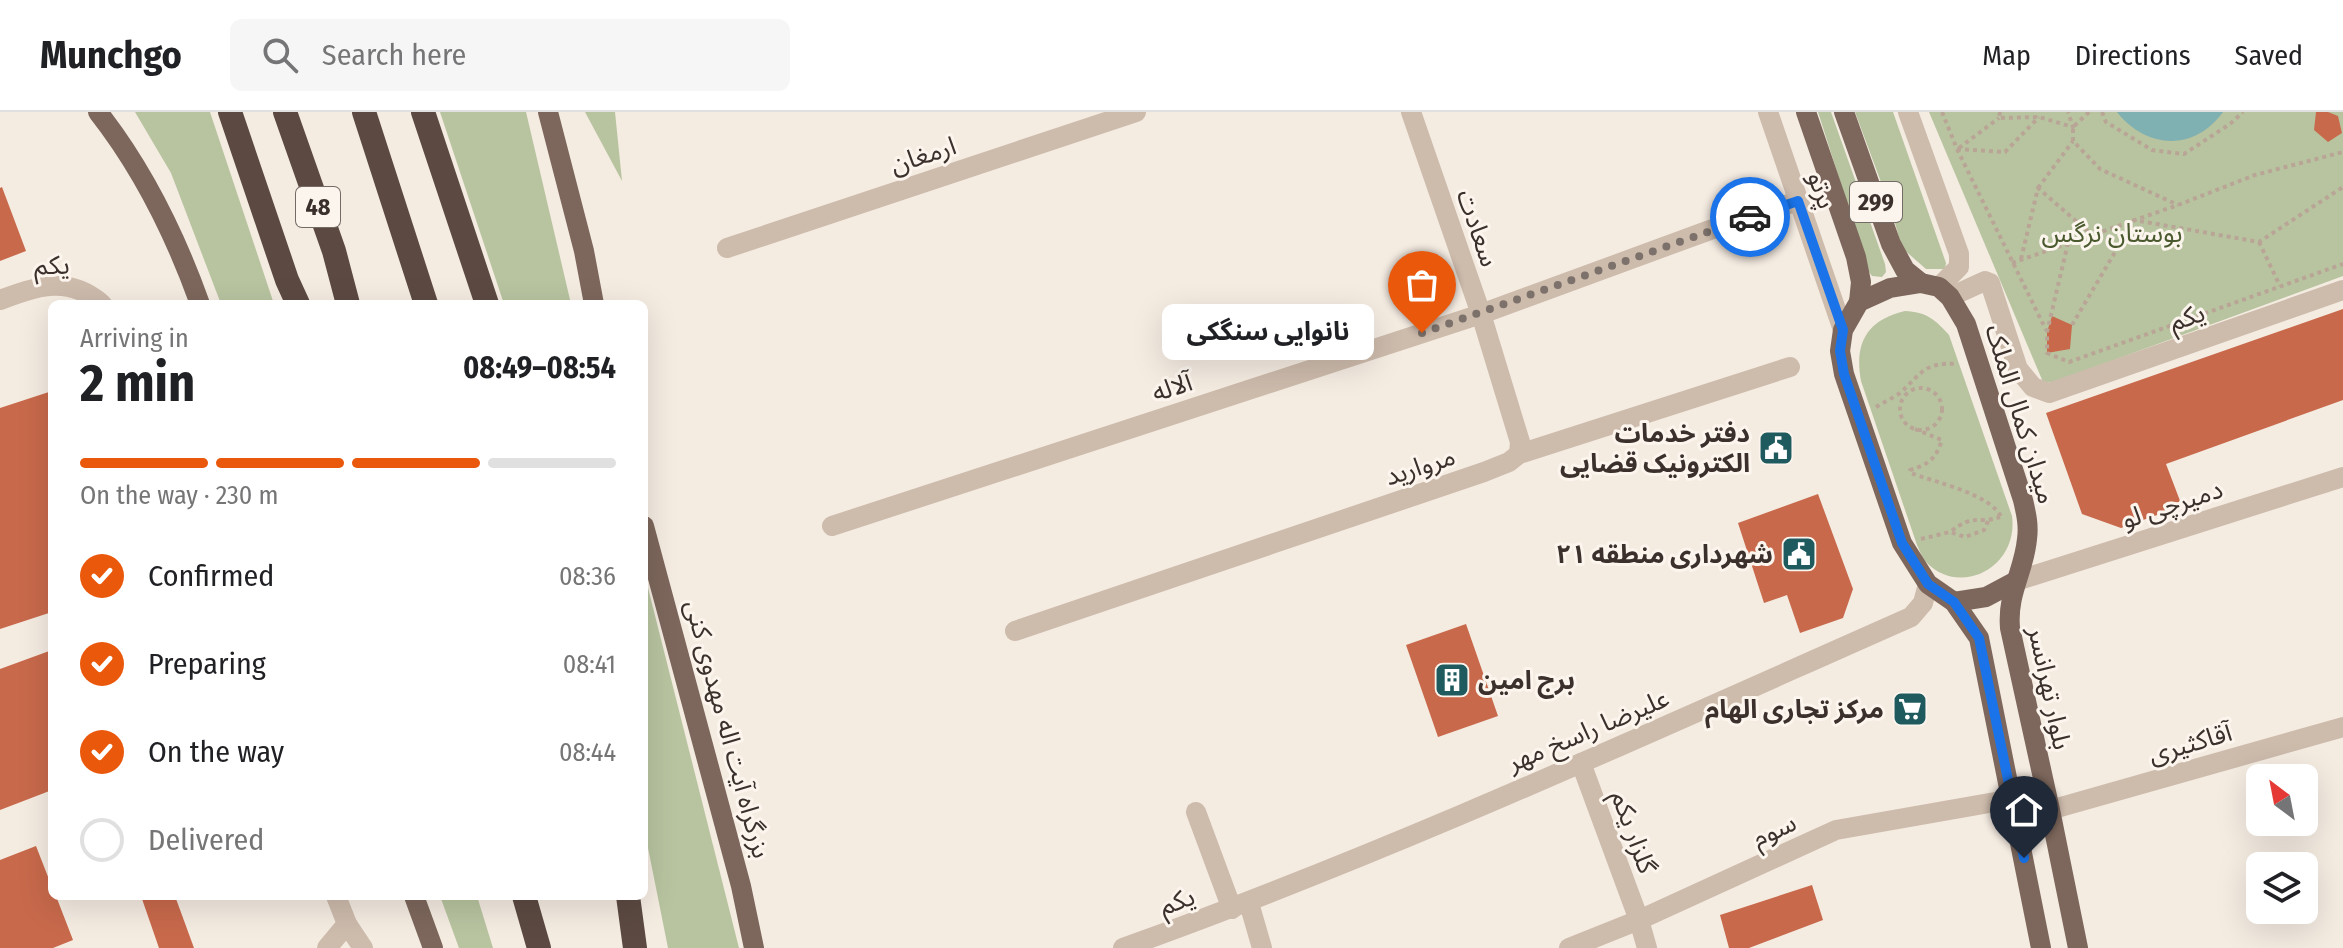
<!DOCTYPE html>
<html lang="en">
<head>
<meta charset="utf-8">
<style>
  :root { --surface:#fff; --page:#f6f6f6; --text:#202124; --muted:#757577; --line:#e0e0e0; --accent:#ea580c }
  body { margin:0; font-family:"Fira Sans Condensed","Noto Sans Arabic",sans-serif; background:var(--page); color:var(--text); height:100vh; display:flex; flex-direction:column; font-size:30px; white-space:nowrap }
  * { box-sizing:border-box; margin:0 }
  p { font-size:26px; color:var(--muted) }
  .icon { flex:none; width:44px; height:44px; fill:none; stroke:currentColor; stroke-width:2; stroke-linecap:round; stroke-linejoin:round }
  .map { position:relative; flex:1; overflow:hidden }
  .drawer { position:absolute; left:48px; top:188px; width:600px; height:600px; display:flex; flex-direction:column; background:var(--surface); border-radius:12px; box-shadow:0 8px 32px #0002 }
  .drawer>* { flex:none }
  .needle { width:52px; rotate:328deg }
  .fabs { position:absolute; left:2246px; top:652px; display:grid; gap:16px }
  .fabs a { display:grid; place-items:center; width:72px; height:72px; border-radius:12px; background:var(--surface); box-shadow:0 8px 32px #0002; font-size:40px }
  .pin { position:absolute; display:grid; place-items:center; width:68px; height:68px; color:#fff; margin:-82px -34px; border-radius:50% 50% 50% 0; rotate:-45deg; box-shadow:0 0 8px #0007 }
  .pin .icon { rotate:45deg }
  .courier { position:absolute; display:grid; place-items:center; width:80px; height:80px; margin:-40px; border:6px solid #1a73e8; border-radius:50%; background:#fff; color:#222; box-shadow:0 2px 10px #0007 }
  .bubble { position:absolute; height:56px; border-radius:12px; background:var(--surface); box-shadow:0 8px 32px #0002; font-size:26px; font-weight:700; line-height:56px; text-align:center }
  .summary em { font-style:normal; font-weight:700 }
  .summary div { display:flex; flex-direction:column-reverse }
  .summary { display:flex; align-items:center; justify-content:space-between; height:136px; padding:0 32px }
  h1 { font-size:52px; font-weight:700; line-height:60px }
  .bar { display:grid; grid-template-columns:repeat(4,1fr); gap:12px 8px; align-content:center; height:96px; padding:0 32px }
  .bar i { height:10px; border-radius:6px; background:var(--line) }
  .bar .current { background:var(--accent) }
  .bar p { grid-column:span 4 }
  ol { padding:0 32px; list-style:none }
  li { display:flex; align-items:center; gap:24px; height:88px }
  li p { margin-inline-start:auto }
  li .icon { padding:8px; border-radius:50%; background:var(--accent); color:#fff; stroke-width:4 }
  li:last-child { color:var(--muted) }
  li i { width:44px; height:44px; border:4px solid var(--line); border-radius:50% }
  header { display:flex; align-items:center; gap:48px; box-sizing:border-box; height:112px; padding:0 40px; background:var(--surface); border-bottom:2px solid var(--line) }
  header strong { font-size:38px }
  nav { display:flex; gap:44px; margin-inline-start:auto; font-size:28px }
  .search { width:560px; height:72px; background:var(--page); display:flex; align-items:center; gap:20px; box-sizing:border-box; padding:0 28px; border-radius:12px; color:var(--muted); font-size:30px }
  .map>svg:first-child { display:block }
</style>
</head>
<body>
<header>
<strong>Munchgo</strong>
<div class="search"><svg class="icon" aria-label="search" viewBox="0 0 24 24"><circle cx="10" cy="10" r="6"/><path d="M15 15l6 6"/></svg>Search here</div>
<nav><a>Map</a><a>Directions</a><a>Saved</a></nav>
</header>
<div class="map">
<svg width="2343" height="836" viewBox="0 0 2343 836">
  <rect width="100%" height="100%" fill="#f4ebe1"/>
  <g fill="#b8c4a0">
    <path d="M135,0H210L274,192H221L171,61Z"/>
    <path d="M440,0H526L571,192H504Z"/>
    <path d="M585,0H615L622,69Z"/>
    <path d="M1818,0H1831L1885,152L1886,160L1882,165L1872,164L1869,160Z"/>
    <path d="M1855,0H1893L1946,151L1945,157H1926L1902,136L1891,97Z"/>
    <path d="M1929,0H2343V164L2054,270H2043Z"/>
    <path d="M1905,199C1926,200 1935,207 1949,223L2012,404C2019,455 1960,486 1926,450C1922,446 1920,439 1917,433L1861,269C1854,231 1867,208 1905,199Z"/>
    <path d="M644,460L739,836H668L644,716Z"/>
    <path d="M440,784H477L493,836H459Z"/>
  </g>
  <path fill="#7fb0b2" d="M2117,0H2223C2194,40 2146,37 2117,0Z"/>
  <g fill="#c8694b">
    <path d="M2316,0H2328L2338,4L2342,21L2328,30L2314,18Z"/>
    <path d="M2,75L26,139L0,149V76Z"/>
    <path d="M2343,197V288L2166,352L2182,394L2121,416L2082,402L2046,301Z"/>
    <path d="M2052,204L2072,213L2070,237L2047,241V220Z"/>
    <path d="M52,279V500L0,517V296Z"/>
    <path d="M1818,382L1853,477L1843,506L1800,521L1787,483L1764,491L1738,411Z"/>
    <path d="M1466,512L1498,604L1438,625L1406,533Z"/>
    <path d="M52,538V678L0,698V557Z"/>
    <path d="M36,734L52,775V784H56L73,828L53,836H0V748Z"/>
    <path d="M1812,773L1823,808L1749,836H1729L1720,803Z"/>
    <path d="M141,784H175L194,836H159Z"/>
  </g>
  <g fill="none" stroke-linecap="round" stroke-linejoin="round">
    <g stroke="#b9a596" stroke-width="4" stroke-dasharray="4 4" stroke-linecap="butt">
      <path d="M1942,0L1957,37L2046,218"/>
      <path d="M2000,0L1999,6L2039,5L2073,15L2068,0"/>
      <path d="M2089,0L2073,15V29L2100,57L2178,93"/>
      <path d="M2102,0L2106,10L2152,38L2184,42L2230,12L2243,0"/>
      <path d="M1959,36L1999,6"/>
      <path d="M1957,37L2005,40L2039,5"/>
      <path d="M2038,76L2073,29"/>
      <path d="M2259,130L2280,174"/>
      <path d="M2068,131L2047,220V241L2069,250L2343,152"/>
      <path d="M2021,147L2038,76L2092,123"/>
      <path d="M2012,151L2178,93L2255,63L2343,40"/>
      <path d="M2072,213L2134,108L2259,130L2343,75"/>
      <circle cx="1921" cy="297" r="21"/>
      <path d="M1876,295C1884,290 1893,286 1900,281C1922,261 1924,250 1957,252"/>
      <path d="M1915,317L1942,328C1935,348 1929,352 1910,358L1911,361C1934,370 1991,382 2001,405"/>
      <path d="M1988,409L1984,418L1965,425L1950,420C1976,400 1976,413 2000,405"/>
      <path d="M1921,427L1950,420"/>
    </g>
    <g stroke="#cdbbac" stroke-width="20">
      <path d="M1411,0L1481,202L1520,330L1519,342"/>
      <path d="M1768,0L1843,218"/>
      <path d="M1908,0L1959,142V155L1939,175"/>
      <path d="M727,136L1136,0"/>
      <path d="M1950,185L1985,169L1990,171L2018,257L2033,275L2049,281L2343,178"/>
      <path d="M0,188C38,174 68,163 102,192"/>
      <path d="M832,414L1481,202L1710,118L1798,89"/>
      <path d="M2016,469L2343,365"/>
      <path d="M1015,519L1484,360L1509,350L1519,342L1790,255"/>
      <path d="M1581,651L1639,808L1647,836"/>
      <path d="M2050,698L2343,615"/>
      <path d="M1196,700L1232,797"/>
      <path d="M1249,791L1262,836"/>
      <path d="M347,812L363,836"/>
      <path d="M327,836L347,812L336,784"/>
      <path d="M1123,836C1391,740 1651,620 1911,505L1923,491L1928,472"/>
      <path d="M1569,836L1639,808L1836,718L2012,687"/>
    </g>
    <g stroke="#7d675c" stroke-width="20">
      <path d="M98,0C142,56 176,125 200,192"/>
      <path d="M548,0L584,139L594,192"/>
      <path d="M1806,0L1856,145L1861,170L1859,190"/>
      <path d="M1844,0L1891,132L1905,158L1921,171"/>
      <path d="M644,414L741,774L754,836"/>
      <path d="M1954,490L1986,485L2016,469"/>
      <path d="M414,784L433,836"/>
      <path d="M2041,836L1979,526L1954,490L1928,472L1902,431L1844,262L1840,239L1843,218L1859,190L1890,176L1921,171L1939,175L1950,185L1966,212L2023,388C2026,401 2029,413 2027,427C2024,460 2007,480 2010,516L2050,698L2078,836"/>
    </g>
    <g stroke="#5c4a42" stroke-width="24">
      <path d="M230,0L287,168L298,192"/>
      <path d="M285,0L334,139L348,192"/>
      <path d="M364,0L426,192"/>
      <path d="M423,0L487,192"/>
      <path d="M524,784L539,836"/>
      <path d="M628,784L635,836"/>
    </g>
  </g>
  <g fill="none" stroke-linecap="round" stroke-linejoin="round">
    <path stroke="#7c716b" stroke-width="8" stroke-dasharray="0 14.4" d="M1422,221L1750,105"/>
    <path stroke="#1a73e8" stroke-width="10" d="M1750,105L1798,89L1843,218L1840,239L1844,262L1902,431L1928,472L1954,490L1979,526L2024,746"/>
  </g>
  <defs>
    <symbol id="civic-square" viewBox="-11 -11 22 22"><rect x="-9" y="-9" width="18" height="18" rx="4" fill="#1f5a5e" stroke="#fbf5ee"/><path d="M-.6-6.5H3V-4.5H.6V-3L4-1V1h2V6H-6V1h2V-1L-.6-3ZM-1.2 2.5V6h2.4V2.5Z" fill="#fff"/></symbol>
    <symbol id="building-square" viewBox="-11 -11 22 22"><rect x="-9" y="-9" width="18" height="18" rx="4" fill="#1f5a5e" stroke="#fbf5ee"/><path d="M-4-6H4V6H1V3H-1V6H-4ZM-2.5-4.3h1.7v1.8h-1.7ZM.8-4.3h1.7v1.8H.8ZM-2.5-1h1.7V.8h-1.7ZM.8-1h1.7V.8H.8Z" fill="#fff"/></symbol>
    <symbol id="supermarket-square" viewBox="-11 -11 22 22"><rect x="-9" y="-9" width="18" height="18" rx="4" fill="#1f5a5e" stroke="#fbf5ee"/><path d="M-6-5.5h2.5l.6 2H6L4.5 2H-2.5L-4.4-4H-6ZM-1.5 3.2a1.3 1.3 0 1 0 .1 0ZM3 3.2a1.3 1.3 0 1 0 .1 0Z" fill="#fff"/></symbol>
  </defs>
  <g fill-rule="evenodd">
    <use href="#civic-square" x="1756" y="316" width="40" height="40"/>
    <use href="#civic-square" x="1779" y="422" width="40" height="40"/>
    <use href="#building-square" x="1432" y="548" width="40" height="40"/>
    <use href="#supermarket-square" x="1890" y="577" width="40" height="40"/>
  </g>
  <g text-anchor="middle" stroke-width="6" stroke-linejoin="round" paint-order="stroke">
    <g fill="#fbf5ee" stroke="#756b66" stroke-width="2">
      <rect x="1850" y="70" width="52" height="40" rx="6"/>
      <rect x="296" y="75" width="44" height="40" rx="6"/>
    </g>
    <g font-size="24" font-weight="bold" fill="#3b302b">
      <text x="1876" y="98">299</text>
      <text x="318" y="103">48</text>
    </g>
    <g font-size="26" fill="#3b302b" stroke="#fbf5ee">
      <text transform="translate(923 43) rotate(-18)" y="9">ارمغان</text>
      <text transform="translate(1822 78) rotate(71)" y="9">پرتو</text>
      <text transform="translate(1478 116) rotate(71)" y="9">سعادت</text>
      <text transform="translate(52 153) rotate(-1)" y="9">یکم</text>
      <text transform="translate(2187 205) rotate(-19)" y="9">یکم</text>
      <text transform="translate(1172 275) rotate(-18)" y="9">آلاله</text>
      <text transform="translate(2021 302) rotate(73)" y="9">میدان کمال الملک</text>
      <text transform="translate(1420 354) rotate(-18)" y="9">مروارید</text>
      <text transform="translate(2172 392) rotate(-18)" y="9">دمیرچی لو</text>
      <text transform="translate(2050 576) rotate(78)" y="9">بلوار تهرانسر</text>
      <text transform="translate(728 617) rotate(75)" y="9">بزرگراه آیت اله مهدوی کنی</text>
      <text transform="translate(1588 618) rotate(-23)" y="9">علیرضا راسخ مهر</text>
      <text transform="translate(2190 631) rotate(-16)" y="9">آقاکثیری</text>
      <text transform="translate(1774 718) rotate(-25)" y="9">سوم</text>
      <text transform="translate(1634 720) rotate(70)" y="9">گلزار یکم</text>
      <text transform="translate(1177 789) rotate(-20)" y="9">یکم</text>
    </g>
    <g font-size="26" fill="#4a5a2e" stroke="#fbf5ee">
      <text x="2112" y="130">بوستان نرگس</text>
    </g>
    <g font-size="26" font-weight="bold" fill="#3b302b" stroke="#fbf5ee" text-anchor="end">
      <text x="1750" y="330">دفتر خدمات<tspan x="1750" dy="30">الکترونیک قضایی</tspan></text>
      <text x="1773" y="451">شهرداری منطقه ۲۱</text>
      <text x="1478" y="577" text-anchor="start">برج امین</text>
      <text x="1884" y="606">مرکز تجاری الهام</text>
    </g>
  </g>
</svg>
<div class="fabs">
<a><svg class="needle" viewBox="-14 -14 28 28"><path d="M0-13l5 13h-10z" fill="#e53935"/><path d="M0 13l5-13h-10z" fill="#757577"/></svg></a>
<a><svg class="icon" aria-label="layers" viewBox="0 0 24 24"><path d="M12 4l9 5-9 5-9-5zM3 14l9 5 9-5"/></svg></a>
</div>
<div class="pin" style="left:1422px;top:221px;background:#ea580c"><svg class="icon" aria-label="bag" viewBox="0 0 24 24"><path d="M5 8h14l-1 12H6zM9 8a3 3 0 0 1 6 0"/></svg></div>
<div class="pin" style="left:2024px;top:746px;background:#1f2937"><svg class="icon" aria-label="home" viewBox="0 0 24 24"><path d="M3 11l9-7 9 7M6 9v11h12V9"/></svg></div>
<div class="courier" style="left:1750px;top:105px"><svg class="icon" aria-label="car" viewBox="0 0 24 24"><path d="M5 17H2v-5l4-1 3-4h7l3 4 3 1v5h-3M9 17h6M6 11h13"/><circle cx="7" cy="17" r="2"/><circle cx="17" cy="17" r="2"/></svg></div>
<div class="bubble" style="left:1162px;top:192px;width:212px">نانوایی سنگکی</div>
<section class="drawer">
<div class="summary"><div><h1>2 min</h1><p>Arriving in</p></div><em>08:49–08:54</em></div>
<div class="bar"><i class="current"></i><i class="current"></i><i class="current"></i><i></i><p>On the way · 230 m</p></div>
<ol>
<li><svg class="icon" aria-label="check" viewBox="0 0 24 24"><path d="M5 12l5 5 9-10"/></svg>Confirmed<p>08:36</p></li>
<li><svg class="icon" aria-label="check" viewBox="0 0 24 24"><path d="M5 12l5 5 9-10"/></svg>Preparing<p>08:41</p></li>
<li><svg class="icon" aria-label="check" viewBox="0 0 24 24"><path d="M5 12l5 5 9-10"/></svg>On the way<p>08:44</p></li>
<li><i></i>Delivered</li>
</ol>
</section>
</div>
</body>
</html>
